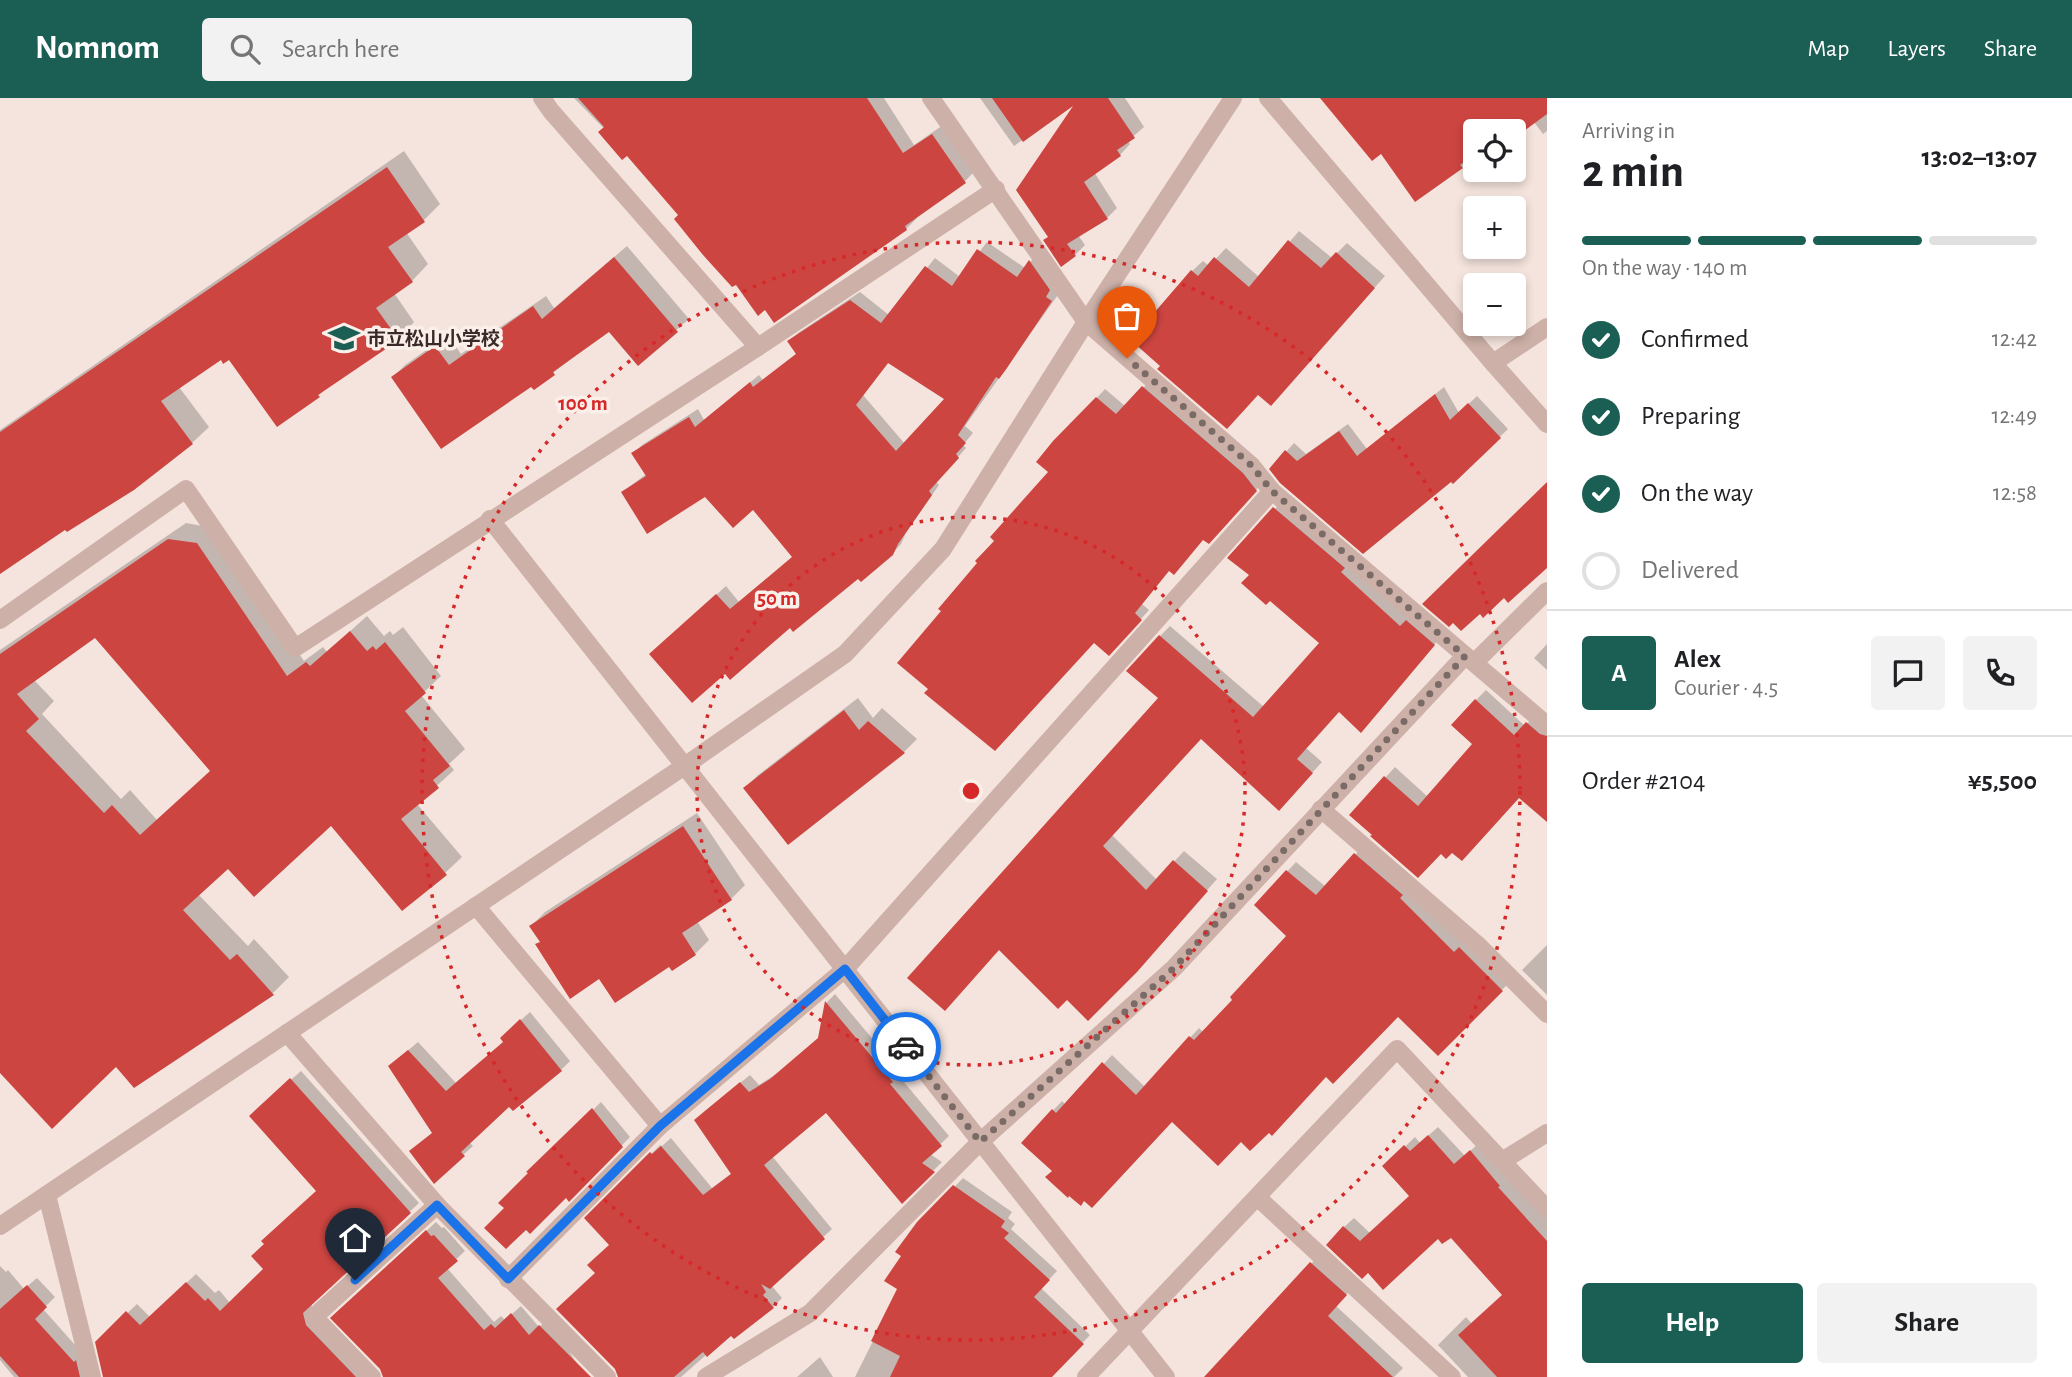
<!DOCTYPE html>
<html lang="en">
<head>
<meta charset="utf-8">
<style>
  :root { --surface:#fff; --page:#f2f2f2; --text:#202124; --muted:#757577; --line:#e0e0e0; --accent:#1b5e54 }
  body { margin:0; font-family:"Alegreya Sans","Noto Sans JP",sans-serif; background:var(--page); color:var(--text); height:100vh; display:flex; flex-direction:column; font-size:26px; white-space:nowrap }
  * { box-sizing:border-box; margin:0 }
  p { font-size:23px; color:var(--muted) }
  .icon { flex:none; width:38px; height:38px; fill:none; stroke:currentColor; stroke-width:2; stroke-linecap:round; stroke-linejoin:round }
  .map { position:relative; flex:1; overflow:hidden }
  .details { display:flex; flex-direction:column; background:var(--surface); width:525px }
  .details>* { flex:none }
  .buttons { position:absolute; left:1463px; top:21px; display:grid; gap:14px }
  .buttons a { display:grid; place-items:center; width:63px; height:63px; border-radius:7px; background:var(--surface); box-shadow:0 4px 10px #0003; font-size:35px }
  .pin { position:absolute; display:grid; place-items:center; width:60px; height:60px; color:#fff; margin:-72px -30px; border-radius:50% 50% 50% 0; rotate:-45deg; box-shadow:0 0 7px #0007 }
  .pin .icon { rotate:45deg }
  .courier { position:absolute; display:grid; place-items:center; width:70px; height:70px; margin:-35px; border:5px solid #1a73e8; border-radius:50%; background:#fff; color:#222; box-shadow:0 2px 9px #0007 }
  .head em { font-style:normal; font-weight:700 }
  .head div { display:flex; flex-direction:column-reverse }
  .head { display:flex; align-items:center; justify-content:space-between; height:119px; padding:0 35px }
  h1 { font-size:46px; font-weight:700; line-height:52px }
  .bar { display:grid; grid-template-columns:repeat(4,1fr); gap:10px 7px; align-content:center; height:84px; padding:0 35px }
  .bar i { height:9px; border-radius:5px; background:var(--line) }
  .bar .on { background:var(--accent) }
  .bar p { grid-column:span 4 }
  .line { display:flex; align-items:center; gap:18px; padding:0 35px; border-top:2px solid var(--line) }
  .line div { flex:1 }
  .round { display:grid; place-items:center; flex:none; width:74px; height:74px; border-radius:7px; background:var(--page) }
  ol { padding:0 35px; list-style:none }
  li { display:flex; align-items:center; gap:21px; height:77px }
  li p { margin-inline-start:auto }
  li .icon { padding:7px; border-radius:50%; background:var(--accent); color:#fff; stroke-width:4 }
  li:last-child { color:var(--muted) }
  li i { width:38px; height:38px; border:4px solid var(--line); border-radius:50% }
  .button { display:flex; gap:14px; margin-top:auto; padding:14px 35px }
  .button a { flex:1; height:80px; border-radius:7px; background:var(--accent); color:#fff; font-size:28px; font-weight:700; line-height:80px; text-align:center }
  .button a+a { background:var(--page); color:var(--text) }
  header { display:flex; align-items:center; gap:42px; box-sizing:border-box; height:98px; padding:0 35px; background:var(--accent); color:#fff }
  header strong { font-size:33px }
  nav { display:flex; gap:38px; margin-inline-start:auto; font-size:24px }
  .search { width:490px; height:63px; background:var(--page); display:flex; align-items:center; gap:18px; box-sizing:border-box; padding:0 24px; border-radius:7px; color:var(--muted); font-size:26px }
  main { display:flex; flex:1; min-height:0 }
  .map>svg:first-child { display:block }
</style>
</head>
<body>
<header>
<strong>Nomnom</strong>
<div class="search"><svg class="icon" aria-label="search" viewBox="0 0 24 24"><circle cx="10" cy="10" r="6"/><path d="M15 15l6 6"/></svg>Search here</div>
<nav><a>Map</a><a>Layers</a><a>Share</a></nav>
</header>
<main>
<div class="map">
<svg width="1547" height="1279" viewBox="0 0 1547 1279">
  <rect width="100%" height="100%" fill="#f4e4dd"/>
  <g fill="#0003" fill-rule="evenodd">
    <path d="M574,0H884L914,47L943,27L975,73L965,83L916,119L917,120L906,131L839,176L765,210L628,55Z"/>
    <path d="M980,0H1125L1144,29L1128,43L1130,46L1120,57L1094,74L1117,110L1107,120L1078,137L1085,147L1075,157L1049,138L1079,2L1014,48Z"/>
    <path d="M1321,0H1547V33L1543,36L1534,24L1521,33L1515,25L1504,33H1475V54L1471,57L1472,58L1462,69L1416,102L1381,53Z"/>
    <path d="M404,53L440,106L424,122L406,134L428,166L412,183L394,195L414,224L398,241L328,288L319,297L277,327L229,260H221L179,289L209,329L192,345L157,374L67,432L65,429L0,474V332Z"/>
    <path d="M1299,133L1332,160L1347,145L1385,178L1281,295L1192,173L1203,163L1209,168L1226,150L1259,179Z"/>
    <path d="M987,144L1025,170L1038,155L1060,194L965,328L973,335L963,347L966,350L936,384L939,387L906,435L901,446L892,456L726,573L660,547L726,488L739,504L794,458L753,410L706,397L623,394L646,376L634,355L642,347L698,311L704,322L759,277L763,282L797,255L789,244L798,235L860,194L889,217L935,160L960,179ZM890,263L946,301L905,346L863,297Z"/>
    <path d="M627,148L689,221L638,265L609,231L534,290L531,286L393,279L405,267L448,237L461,256L546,198L554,210Z"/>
    <path d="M1152,281L1264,383L1217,436L1203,440L1170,471L1142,506L1149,512L1117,548L1094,543L930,591L943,513L1050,374L1083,315L1105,291L1125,308Z"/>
    <path d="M1444,289L1459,315L1477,298L1508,331L1453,384L1451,381L1363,453L1286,354L1294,345L1306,356L1348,326L1367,351Z"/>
    <path d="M1285,400L1444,535L1371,622L1339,612L1306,650L1322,664L1289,700L1201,639L1112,737L1157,782L1184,753L1217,781L1147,861L1067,899L1000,850L1160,600V538L1170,528L1264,609L1321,545L1251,476L1230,460Z"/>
    <path d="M186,425L213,430L304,563L323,549L327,554L367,518L384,538L390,533L393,537L403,529L441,578L421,597L465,651L449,666L454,672L417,706L462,759L445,775L331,725L228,769L198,796L248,848L254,841L289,879L273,895L135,988L117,967L0,973V552ZM96,538L212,672L157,722L130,692L121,701L42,616L54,603L34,582Z"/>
    <path d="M1547,546V572L1534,560Z"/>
    <path d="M1486,592L1525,628L1537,615L1547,623V709L1519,698L1452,752L1441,754L1374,737L1352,716L1395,669L1428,699L1474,646L1476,602Z"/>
    <path d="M858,600L873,620L882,610L917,641L904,654L788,745L745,690L758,677Z"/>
    <path d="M697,715L745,787L731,801L697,823L709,842L695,856L670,867L600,879L541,843L531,828L545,814Z"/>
    <path d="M1364,747L1511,883L1438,955L1398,916L1327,977L1269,1033L1241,1042L1172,1022L1054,1072L1023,1044L1062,1003L1066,1007L1112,957L1145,989L1199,930L1204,935L1289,838L1256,807L1296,764L1326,789Z"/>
    <path d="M1547,847V897L1522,872Z"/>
    <path d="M835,896L900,974L898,977L949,1038L930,1056L942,1064L902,1104L826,1013L772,1058L832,1131L771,1187L782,1200L773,1209L734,1239L731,1235L681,1279H633L597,1175L611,1147L587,1120L660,1047L662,1048L671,1040L712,1090L732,1075L705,1013L750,977L759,987L781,973L820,939L827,904Z"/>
    <path d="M530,914L570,963L561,972L509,1007L469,1044L473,1048L434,1083L433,1034L400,959L418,944L456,985L505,944L511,931Z"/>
    <path d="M301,973L419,1105L311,1206L315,1217L375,1279H104L97,1244L137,1206L150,1219L196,1176L215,1195L219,1192L230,1205L265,1171L318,1093L260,1009Z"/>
    <path d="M601,1004L630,1039L569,1101L566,1098L506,1110L530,1075L529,1074Z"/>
    <path d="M1438,1029L1465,1058L1480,1044L1547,1108V1279H1468L1438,1247L1466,1219L1472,1226L1504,1196L1451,1137L1438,1139L1383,1189L1344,1129L1354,1120L1370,1135L1411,1098L1385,1068L1415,1039L1420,1045Z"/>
    <path d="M963,1080L1012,1114L1008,1120L1015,1126L1011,1131L1057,1173L1041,1190L1090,1237L1050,1279H855L899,1191L903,1157L919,1126Z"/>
    <path d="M436,1124L442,1130L444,1129L465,1153L447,1170L494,1224L501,1218L505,1222L521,1208L539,1229L549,1220L585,1279H384L382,1271L342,1210Z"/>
    <path d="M1321,1155L1355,1187L1336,1208L1403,1270L1394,1279L1208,1278Z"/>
    <path d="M0,1168L6,1174L8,1172L24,1191L37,1180L55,1199L43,1211L84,1257L96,1279H14L0,1262Z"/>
    <path d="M820,1259L833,1279H797Z"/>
  </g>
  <g fill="#cd4541" fill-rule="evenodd">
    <path d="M578,0H867L903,55L932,36L966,85L905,128L907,132L774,225L765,212L758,218L736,187L732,189L703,157L674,121L678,117L627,58L622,62L598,34L604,29Z"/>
    <path d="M992,0H1108L1135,40L1117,52L1121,58L1084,84L1108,121L1067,146L1076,158L1061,169L1043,142L1048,139L1016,92L1073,8L1023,44Z"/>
    <path d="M1320,0H1547V16L1524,33H1475V56L1460,67L1463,70L1415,104L1381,56L1372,63Z"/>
    <path d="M387,69L425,124L388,149L413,184L376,210L399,242L318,297L320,299L277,329L229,262L223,266L221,262L161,303L193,346L134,392L67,434L65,432L0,476V334Z"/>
    <path d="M1288,142L1321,170L1336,154L1375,190L1271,308L1258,297L1227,331L1157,271L1160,268L1134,245L1152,225L1148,222L1191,172L1198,178L1214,159L1249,189Z"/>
    <path d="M977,151L1017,179L1029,162L1050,192L1046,199L1052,203L1007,270L999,281L996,279L958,337L966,345L956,356L959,360L929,393L932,397L898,446L893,457L861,484L858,481L793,534L790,530L730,582L725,576L692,605L649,556L716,496L730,511L792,459L753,412L733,430L705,399L647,436L621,394L646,378L631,355L689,319L695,329L750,284L753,289L796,256L787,243L850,202L881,225L925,168L952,188ZM888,265L944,301L896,353L856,307Z"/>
    <path d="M614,159L678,234L638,268L609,234L553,274L555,277L534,292L531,289L441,351L391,279L435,248L449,267L533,208L542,221Z"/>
    <path d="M1142,288L1243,375L1257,393L1209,446L1203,442L1174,477L1169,473L1135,515L1142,522L1109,558L1094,545L995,653L924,595L928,591L897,565L941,513L938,511L977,465L975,463L994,443L990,439L1048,374L1036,364L1053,343L1096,299L1116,316Z"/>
    <path d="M1435,296L1450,322L1468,305L1501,340L1453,386L1451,384L1363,456L1280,385L1269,371L1285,352L1297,363L1339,333L1357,358Z"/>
    <path d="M1547,384V470L1508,505L1504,500L1483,520L1480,516L1461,533L1453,525L1449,529L1422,506Z"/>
    <path d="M1273,409L1345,470L1341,474L1400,528L1406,522L1435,547L1361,635L1339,614L1297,661L1313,675L1279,713L1201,641L1103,748L1146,792L1173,762L1208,793L1137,874L1088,923L1067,902L1058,911L999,852L945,913L907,880L1158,600L1126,573L1159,537L1253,619L1319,545L1270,503L1266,507L1241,485L1249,477L1227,460Z"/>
    <path d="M168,441L197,445L287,578L306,564L310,568L350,533L367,553L373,548L376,552L385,544L426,595L405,613L450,668L433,682L439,690L401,721L447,777L402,813L331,728L254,799L228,771L183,812L230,862L237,856L274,897L134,990L116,969L52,1031L0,975V556ZM95,540L210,673L140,737L112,707L104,715L26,633L39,621L17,596Z"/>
    <path d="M1475,601L1514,637L1526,624L1540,636L1547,638V724L1519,700L1462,763L1452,755L1446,761L1441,756L1418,780L1370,738L1372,737L1349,717L1384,678L1418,708L1472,646L1451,627Z"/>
    <path d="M844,612L859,632L868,623L905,655L788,747L743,690Z"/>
    <path d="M683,728L732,802L682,835L696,857L672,873L669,869L615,905L599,881L570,901L535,846L540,844L529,828Z"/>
    <path d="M1354,755L1403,797L1400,800L1454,854L1459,849L1503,893L1438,958L1398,919L1333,986L1326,979L1272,1038L1269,1035L1250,1053L1241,1044L1218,1068L1172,1024L1092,1110L1084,1103L1081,1108L1069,1098L1068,1100L1045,1079L1052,1073L1021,1045L1052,1011L1056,1015L1102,964L1136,997L1189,938L1194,942L1232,902L1230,899L1286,838L1254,807L1286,772L1316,797Z"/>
    <path d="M825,903L893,984L890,986L942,1048L922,1065L935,1074L902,1106L826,1015L764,1067L825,1141L770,1191L761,1186L766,1194L763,1197L774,1210L734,1241L731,1238L707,1259L703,1254L674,1279H618L615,1271L556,1211L595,1175L587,1167L609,1147L584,1120L650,1054L652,1056L661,1048L703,1097L731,1076L694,1022L740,984L749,994L770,981L818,940Z"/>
    <path d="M520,921L562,973L513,1013L509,1009L461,1054L465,1058L434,1086L409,1053L432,1035L388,968L408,952L446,993L503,944L500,940Z"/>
    <path d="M290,980L411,1115L303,1215L306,1227L356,1279H103L95,1244L126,1213L140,1227L186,1184L205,1203L208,1200L220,1213L263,1171L251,1158L264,1146L261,1143L316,1093L249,1018Z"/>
    <path d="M592,1010L623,1049L569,1104L566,1100L530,1136L526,1132L506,1151L484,1130L504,1110L498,1105L528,1075L526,1074Z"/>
    <path d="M1428,1037L1454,1066L1470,1052L1500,1088L1498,1089L1547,1143V1279H1497L1458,1237L1502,1197L1451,1140L1442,1146L1438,1141L1383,1192L1368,1175L1362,1181L1326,1147L1343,1128L1360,1143L1409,1098L1382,1068L1404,1047L1410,1053Z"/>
    <path d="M953,1087L1005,1123L1001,1129L1009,1135L1004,1140L1050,1182L1034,1199L1084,1246L1052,1279H890L900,1258L871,1243L897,1191L884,1183L901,1158L895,1154L917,1124Z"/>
    <path d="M426,1132L431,1138L434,1137L458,1163L438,1180L484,1232L491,1226L495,1230L511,1215L529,1237L539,1227L591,1279H383L380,1271L330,1220Z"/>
    <path d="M1310,1164L1347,1197L1328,1218L1393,1279H1204Z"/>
    <path d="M27,1187L47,1209L35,1221L74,1264L76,1262L80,1279H19L0,1258V1211Z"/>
  </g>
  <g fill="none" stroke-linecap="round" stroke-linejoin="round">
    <g stroke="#cdb1a8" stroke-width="18">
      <path d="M542,0L551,13L758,249"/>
      <path d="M931,0L1086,224L1251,367L1272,393L1547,627"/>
      <path d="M1268,0L1493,265L1547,326"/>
      <path d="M1493,265L1547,229"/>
      <path d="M490,421L1166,1279"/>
      <path d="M0,522L186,391L295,550L758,249L996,91"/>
      <path d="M1475,564L1547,493"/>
      <path d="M1321,711L1479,848L1547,916"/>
      <path d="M476,808L660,1028"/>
      <path d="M287,935L437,1107L607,1279"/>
      <path d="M1502,1063L1547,1035"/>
      <path d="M47,1097L92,1279"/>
      <path d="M1257,1099L1452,1279"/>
      <path d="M0,1128L686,667L845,556L943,451L1086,224L1233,0"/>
      <path d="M508,1181L660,1028L845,871L1272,393"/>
      <path d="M372,1279L314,1219L437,1107"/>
      <path d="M706,1279L810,1215L980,1044L1174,870L1465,558"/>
      <path d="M1086,1279L1397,951L1547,1111"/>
    </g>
  </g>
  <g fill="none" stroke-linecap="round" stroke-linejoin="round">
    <path stroke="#7a6b67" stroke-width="7" stroke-dasharray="0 12.6" d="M906,949L980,1044L1174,870L1465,558L1272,393L1251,367L1127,260"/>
    <path stroke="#1a73e8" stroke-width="9" d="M355,1182L437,1107L508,1181L660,1028L845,871L906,949"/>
  </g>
  <g fill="none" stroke="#d62828" stroke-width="3.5" stroke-dasharray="3.5 7">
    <circle cx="971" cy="693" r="274"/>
    <circle cx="971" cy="693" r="549"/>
  </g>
  <defs>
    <symbol id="school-bare" viewBox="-9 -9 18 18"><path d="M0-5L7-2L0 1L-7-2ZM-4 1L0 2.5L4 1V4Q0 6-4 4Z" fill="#1b5e54" stroke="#fbefea" stroke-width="2.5" paint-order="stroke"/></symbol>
  </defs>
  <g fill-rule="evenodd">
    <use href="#school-bare" x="322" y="218" width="44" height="44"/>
  </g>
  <g text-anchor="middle" stroke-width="7" stroke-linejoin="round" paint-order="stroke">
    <g font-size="19" font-weight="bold" fill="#392a28" stroke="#fbefea" text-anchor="start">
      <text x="367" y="247">市立松山小学校</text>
    </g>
  </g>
  <circle cx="971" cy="693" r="10" fill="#d62828" stroke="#fbefea" stroke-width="3.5"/>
  <g font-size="21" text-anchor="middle" font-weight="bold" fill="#d62828" stroke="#fbefea" stroke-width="7" stroke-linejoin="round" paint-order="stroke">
    <text x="583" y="312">100 m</text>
    <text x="777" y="507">50 m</text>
  </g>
</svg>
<div class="buttons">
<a><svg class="icon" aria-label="locate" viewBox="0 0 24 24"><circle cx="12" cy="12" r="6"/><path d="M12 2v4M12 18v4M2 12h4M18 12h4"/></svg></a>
<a>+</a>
<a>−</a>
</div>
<div class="pin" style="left:1127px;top:260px;background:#ea580c"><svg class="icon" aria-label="bag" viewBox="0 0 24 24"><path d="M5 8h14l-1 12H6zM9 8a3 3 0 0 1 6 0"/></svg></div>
<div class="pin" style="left:355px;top:1182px;background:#1f2937"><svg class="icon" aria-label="home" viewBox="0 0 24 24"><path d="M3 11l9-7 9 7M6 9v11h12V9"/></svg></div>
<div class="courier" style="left:906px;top:949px"><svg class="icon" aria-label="car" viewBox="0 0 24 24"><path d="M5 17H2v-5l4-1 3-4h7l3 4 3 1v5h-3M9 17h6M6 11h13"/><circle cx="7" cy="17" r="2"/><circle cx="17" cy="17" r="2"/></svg></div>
</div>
<section class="details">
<div class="head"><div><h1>2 min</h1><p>Arriving in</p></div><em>13:02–13:07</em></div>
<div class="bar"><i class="on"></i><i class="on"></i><i class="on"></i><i></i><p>On the way · 140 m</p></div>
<ol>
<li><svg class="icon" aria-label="check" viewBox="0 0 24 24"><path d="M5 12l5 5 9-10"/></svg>Confirmed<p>12:42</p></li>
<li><svg class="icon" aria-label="check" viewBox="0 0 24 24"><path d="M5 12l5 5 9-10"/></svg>Preparing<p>12:49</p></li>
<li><svg class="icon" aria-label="check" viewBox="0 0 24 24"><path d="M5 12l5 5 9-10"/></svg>On the way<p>12:58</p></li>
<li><i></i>Delivered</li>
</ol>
<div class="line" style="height:126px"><b class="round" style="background:var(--accent);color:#fff">A</b><div><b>Alex</b><p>Courier · 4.5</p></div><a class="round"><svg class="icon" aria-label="chat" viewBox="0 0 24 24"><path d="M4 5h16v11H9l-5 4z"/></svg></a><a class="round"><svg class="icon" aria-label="phone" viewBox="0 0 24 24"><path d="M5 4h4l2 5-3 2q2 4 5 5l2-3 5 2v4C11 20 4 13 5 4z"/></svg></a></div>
<div class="line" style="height:91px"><div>Order #2104</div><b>¥5,500</b></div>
<div class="button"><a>Help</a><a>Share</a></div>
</section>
</main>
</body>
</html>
